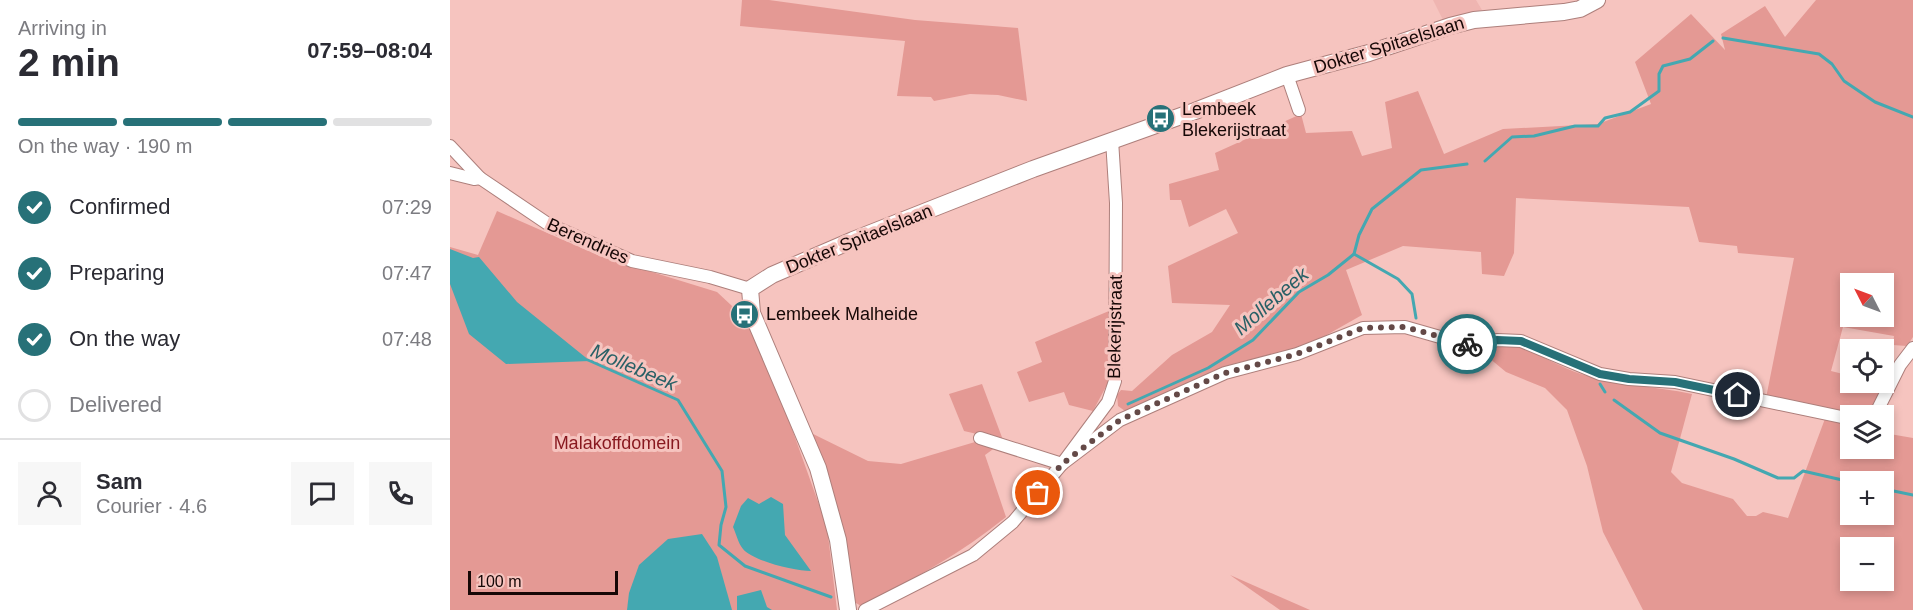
<!DOCTYPE html>
<html lang="en">
<head>
<meta charset="utf-8">
<style>
  :root { --surface:#fff; --page:#f7f7f7; --text:#2b2b33; --muted:#7c7c81; --line:#e1e1e2; --accent:#277178 }
  body { margin:0; font-family:Helvetica,sans-serif; background:var(--page); color:var(--text); height:100vh; display:flex; flex-direction:column; font-size:22px; white-space:nowrap }
  * { box-sizing:border-box; margin:0 }
  p { font-size:20px; color:var(--muted) }
  .icon { flex:none; width:33px; height:33px; fill:none; stroke:currentColor; stroke-width:2; stroke-linecap:round; stroke-linejoin:round }
  .map { position:relative; flex:1; overflow:hidden }
  .side { display:flex; flex-direction:column; background:var(--surface); width:450px }
  .side>* { flex:none }
  .needle { width:39px; rotate:312deg }
  .tools { position:absolute; left:1390px; top:273px; display:grid; gap:12px }
  .tools a { display:grid; place-items:center; width:54px; height:54px; border-radius:0px; background:var(--surface); box-shadow:0 3px 9px #0003; font-size:30px }
  .scale { position:absolute; left:18px; bottom:15px; width:150px; box-sizing:border-box; padding-left:6px; border:3px solid #160706; border-top:0; font-size:16px; line-height:21px; white-space:nowrap; color:#160706; -webkit-text-stroke:4px #f6c4bf; paint-order:stroke }
  .pin { position:absolute; display:grid; place-items:center; width:51px; height:51px; color:#fff; margin:-26px; border:3px solid #fff; border-radius:50%; box-shadow:0 2px 6px #0007 }
  .courier { position:absolute; display:grid; place-items:center; width:60px; height:60px; margin:-30px; border:4px solid #277178; border-radius:50%; background:#fff; color:#222; box-shadow:0 2px 8px #0007 }
  .headline em { font-style:normal; font-weight:600 }
  .headline div { display:flex; flex-direction:column-reverse }
  .headline { display:flex; align-items:center; justify-content:space-between; height:102px; padding:0 18px }
  h1 { font-size:39px; font-weight:600; line-height:45px }
  .bar { display:grid; grid-template-columns:repeat(4,1fr); gap:9px 6px; align-content:center; height:72px; padding:0 18px }
  .bar i { height:8px; border-radius:4px; background:var(--line) }
  .bar .on { background:var(--accent) }
  .bar p { grid-column:span 4 }
  .line { display:flex; align-items:center; gap:15px; padding:0 18px; border-top:2px solid var(--line) }
  .line div { flex:1 }
  .round { display:grid; place-items:center; flex:none; width:63px; height:63px; border-radius:0px; background:var(--page) }
  ol { padding:0 18px; list-style:none }
  li { display:flex; align-items:center; gap:18px; height:66px }
  li p { margin-inline-start:auto }
  li .icon { padding:6px; border-radius:50%; background:var(--accent); color:#fff; stroke-width:4 }
  li:last-child { color:var(--muted) }
  li i { width:33px; height:33px; border:3px solid var(--line); border-radius:50% }
  main { display:flex; flex:1; min-height:0 }
  .map>svg:first-child { display:block }
</style>
</head>
<body>
<main>
<section class="side">
<div class="headline"><div><h1>2 min</h1><p>Arriving in</p></div><em>07:59–08:04</em></div>
<div class="bar"><i class="on"></i><i class="on"></i><i class="on"></i><i></i><p>On the way · 190 m</p></div>
<ol>
<li><svg class="icon" aria-label="check" viewBox="0 0 24 24"><path d="M5 12l5 5 9-10"/></svg>Confirmed<p>07:29</p></li>
<li><svg class="icon" aria-label="check" viewBox="0 0 24 24"><path d="M5 12l5 5 9-10"/></svg>Preparing<p>07:47</p></li>
<li><svg class="icon" aria-label="check" viewBox="0 0 24 24"><path d="M5 12l5 5 9-10"/></svg>On the way<p>07:48</p></li>
<li><i></i>Delivered</li>
</ol>
<div class="line" style="height:108px"><a class="round"><svg class="icon" aria-label="person" viewBox="0 0 24 24"><circle cx="12" cy="8" r="4"/><path d="M4 21q1-7 8-7t8 7"/></svg></a><div><b>Sam</b><p>Courier · 4.6</p></div><a class="round"><svg class="icon" aria-label="chat" viewBox="0 0 24 24"><path d="M4 5h16v11H9l-5 4z"/></svg></a><a class="round"><svg class="icon" aria-label="phone" viewBox="0 0 24 24"><path d="M5 4h4l2 5-3 2q2 4 5 5l2-3 5 2v4C11 20 4 13 5 4z"/></svg></a></div>
</section>
<div class="map">
<svg width="1463" height="610" viewBox="0 0 1463 610">
  <rect width="100%" height="100%" fill="#f6c4bf"/>
  <path fill="#efb5b1" d="M983,0H1026L1032,10L993,20Z"/>
  <g fill="#e49994" fill-rule="evenodd">
    <path d="M292,0H319L465,20L568,28L577,101L548,95L520,94L484,101L481,97L447,96L455,41L290,26Z"/>
    <path d="M1366,0H1463V337L1457,346L1443,345L1444,336L1393,327L1381,371L1401,376V382L1436,384L1423,405L1417,410L1405,415L1316,398L1344,258L1288,253L1287,246L1249,242L1239,207L1066,198L1064,253L1054,276L1032,274L1031,252L953,246L896,270L912,315L866,341L838,353L786,363L678,411H675L668,406L667,395L671,390L682,391L722,355L762,332L780,305L722,303L718,266L788,233L776,209L739,227L731,200H720L719,184L769,170L765,153L851,114L856,133L902,131L912,156L942,148L935,102L968,91L994,154L1053,129L1148,124L1201,104L1185,62L1241,14L1275,50L1271,34L1315,6L1335,37ZM1401,284H1434V316H1401Z"/>
    <path d="M47,211L150,256L267,292L296,319L337,415L377,527L387,610H0V247L28,255Z"/>
    <path d="M659,311L660,379L643,411L619,405L614,392L579,402L567,372L592,362L585,342Z"/>
    <path d="M1067,345C1089,354 1110,367 1131,374C1167,386 1205,386 1242,394L1221,472L1232,483L1283,499L1297,516H1306L1313,512L1338,518L1376,416L1401,425V448H1434V433L1463,438V610H1193L1153,532L1137,466L1117,410L1095,388L1056,372L1033,353L1048,346ZM1401,482H1434V514H1401ZM1401,548H1434V580H1401Z"/>
    <path d="M532,384L553,440L514,431L499,394Z"/>
    <path d="M357,431L418,461L451,464L525,442L546,447L535,455L556,517C512,553 462,580 411,606L406,603L404,598Z"/>
    <path d="M780,575L860,610H830Z"/>
  </g>
  <g fill="#44a8b1">
    <path d="M0,249L23,258L29,257L67,302L140,361L56,364L19,334L0,284Z"/>
    <path d="M321,497L333,504L335,535L361,571C345,571 303,561 293,549C288,543 286,533 283,527L291,506L298,498L309,504Z"/>
    <path d="M252,534L267,557L282,610H177L179,593L189,565L218,539Z"/>
    <path d="M311,590L317,607L322,610H287V596Z"/>
  </g>
  <g fill="none" stroke-linecap="round" stroke-linejoin="round">
    <g stroke="#44a8b1" stroke-width="3">
      <path d="M1273,38L1369,54L1382,64L1394,81L1425,102L1463,117"/>
      <path d="M1035,161L1062,137L1084,136L1125,126H1148L1155,118L1180,112L1209,91V74L1213,66L1240,59L1263,41"/>
      <path d="M904,254L948,279L962,294L966,318"/>
      <path d="M138,360L228,400L272,471L276,507L271,525L269,545L295,566L381,597"/>
      <path d="M1150,384L1155,392"/>
      <path d="M1164,400L1210,433L1284,459L1328,478H1344L1353,471L1401,482"/>
      <path d="M678,404L758,368L803,340L849,292L878,275L904,254L909,235L922,209L971,170L1017,164"/>
      <path d="M1434,489L1463,495"/>
    </g>
    <defs>
      <g id="street">
        <path d="M837,75L849,110"/>
        <path d="M0,146L30,178L98,224L182,261L260,277L300,289"/>
        <path d="M0,173L24,179L30,178"/>
        <path d="M1422,416L1426,413L1450,365L1463,348"/>
        <path d="M530,438L612,464"/>
        <path d="M612,464L670,420L775,373L847,354L913,328L955,327L1025,347L1047,340L1071,341L1150,374L1179,379L1225,382L1401,419"/>
        <path d="M415,610L523,555L563,522L612,464L658,402L665,381L666,203L662,140"/>
      </g>
      <path id="secondary" d="M398,610L388,540L368,468L302,313L300,289L322,275L403,240L583,169L745,111L837,75L919,53L1000,26L1024,20L1114,12L1130,9L1147,0"/>
    </defs>
    <use href="#street" stroke="#ad7f7b" stroke-width="14"/>
    <use href="#secondary" stroke="#ad7f7b" stroke-width="18"/>
    <use href="#street" stroke="#fff" stroke-width="12"/>
    <use href="#secondary" stroke="#fff" stroke-width="16"/>
  </g>
  <g fill="none" stroke-linecap="round" stroke-linejoin="round">
    <path stroke="#644947" stroke-width="6" stroke-dasharray="0 10.8" d="M588,493L612,464L670,420L775,373L847,354L913,328L955,327L1017,344"/>
    <path stroke="#277178" stroke-width="8" d="M1017,344L1025,347L1047,340L1071,341L1150,374L1179,379L1225,382L1288,395"/>
  </g>
  <defs>
    <symbol id="bus-disc" viewBox="-11 -11 22 22"><circle r="9.5" fill="#277178" stroke="#f6c4bf"/><path d="M-5-6H5V4H4V6H2V4H-2V6H-4V4H-5ZM-3.5-4V0h7V-4ZM-3.5 1.2v1.5H-2V1.2ZM2 1.2v1.5H3.5V1.2Z" fill="#fff"/></symbol>
  </defs>
  <g fill-rule="evenodd">
    <use href="#bus-disc" x="694" y="102" width="33" height="33"/>
    <use href="#bus-disc" x="278" y="298" width="33" height="33"/>
  </g>
  <g text-anchor="middle" stroke-width="6" stroke-linejoin="round" paint-order="stroke">
    <g font-size="18" fill="#160706" stroke="#f6c4bf">
      <text transform="translate(939 45) rotate(-17)" y="6">Dokter Spitaelslaan</text>
      <text transform="translate(409 239) rotate(-22)" y="6">Dokter Spitaelslaan</text>
      <text transform="translate(138 241) rotate(24)" y="6">Berendries</text>
      <text transform="translate(665 327) rotate(-89)" y="6">Blekerijstraat</text>
    </g>
    <g font-size="18" fill="#160706" stroke="#f6c4bf" text-anchor="start">
      <text x="732" y="115">Lembeek<tspan x="732" dy="21">Blekerijstraat</tspan></text>
      <text x="316" y="320">Lembeek Malheide</text>
    </g>
    <g font-size="18" fill="#88181f" stroke="#f6c4bf">
      <text x="167" y="449">Malakoffdomein</text>
    </g>
    <g font-size="20" font-style="italic" fill="#296066" stroke="#f6c4bf">
      <text transform="translate(821 301) rotate(-41)" y="7">Mollebeek</text>
      <text transform="translate(184 367) rotate(23)" y="7">Mollebeek</text>
    </g>
  </g>
</svg>
<div class="tools">
<a><svg class="needle" viewBox="-14 -14 28 28"><path d="M0-13l5 13h-10z" fill="#e53935"/><path d="M0 13l5-13h-10z" fill="#7c7c81"/></svg></a>
<a><svg class="icon" aria-label="locate" viewBox="0 0 24 24"><circle cx="12" cy="12" r="6"/><path d="M12 2v4M12 18v4M2 12h4M18 12h4"/></svg></a>
<a><svg class="icon" aria-label="layers" viewBox="0 0 24 24"><path d="M12 4l9 5-9 5-9-5zM3 14l9 5 9-5"/></svg></a>
<a>+</a>
<a>−</a>
</div>
<div class="scale">100 m</div>
<div class="pin" style="left:588px;top:493px;background:#ea580c"><svg class="icon" aria-label="bag" viewBox="0 0 24 24"><path d="M5 8h14l-1 12H6zM9 8a3 3 0 0 1 6 0"/></svg></div>
<div class="pin" style="left:1288px;top:395px;background:#1f2937"><svg class="icon" aria-label="home" viewBox="0 0 24 24"><path d="M3 11l9-7 9 7M6 9v11h12V9"/></svg></div>
<div class="courier" style="left:1017px;top:344px"><svg class="icon" aria-label="bike" viewBox="0 0 24 24"><circle cx="6" cy="16" r="4"/><circle cx="18" cy="16" r="4"/><path d="M6 16l4-8h5l3 8M10 8l3 8H6M13 5h3"/></svg></div>
</div>
</main>
</body>
</html>
